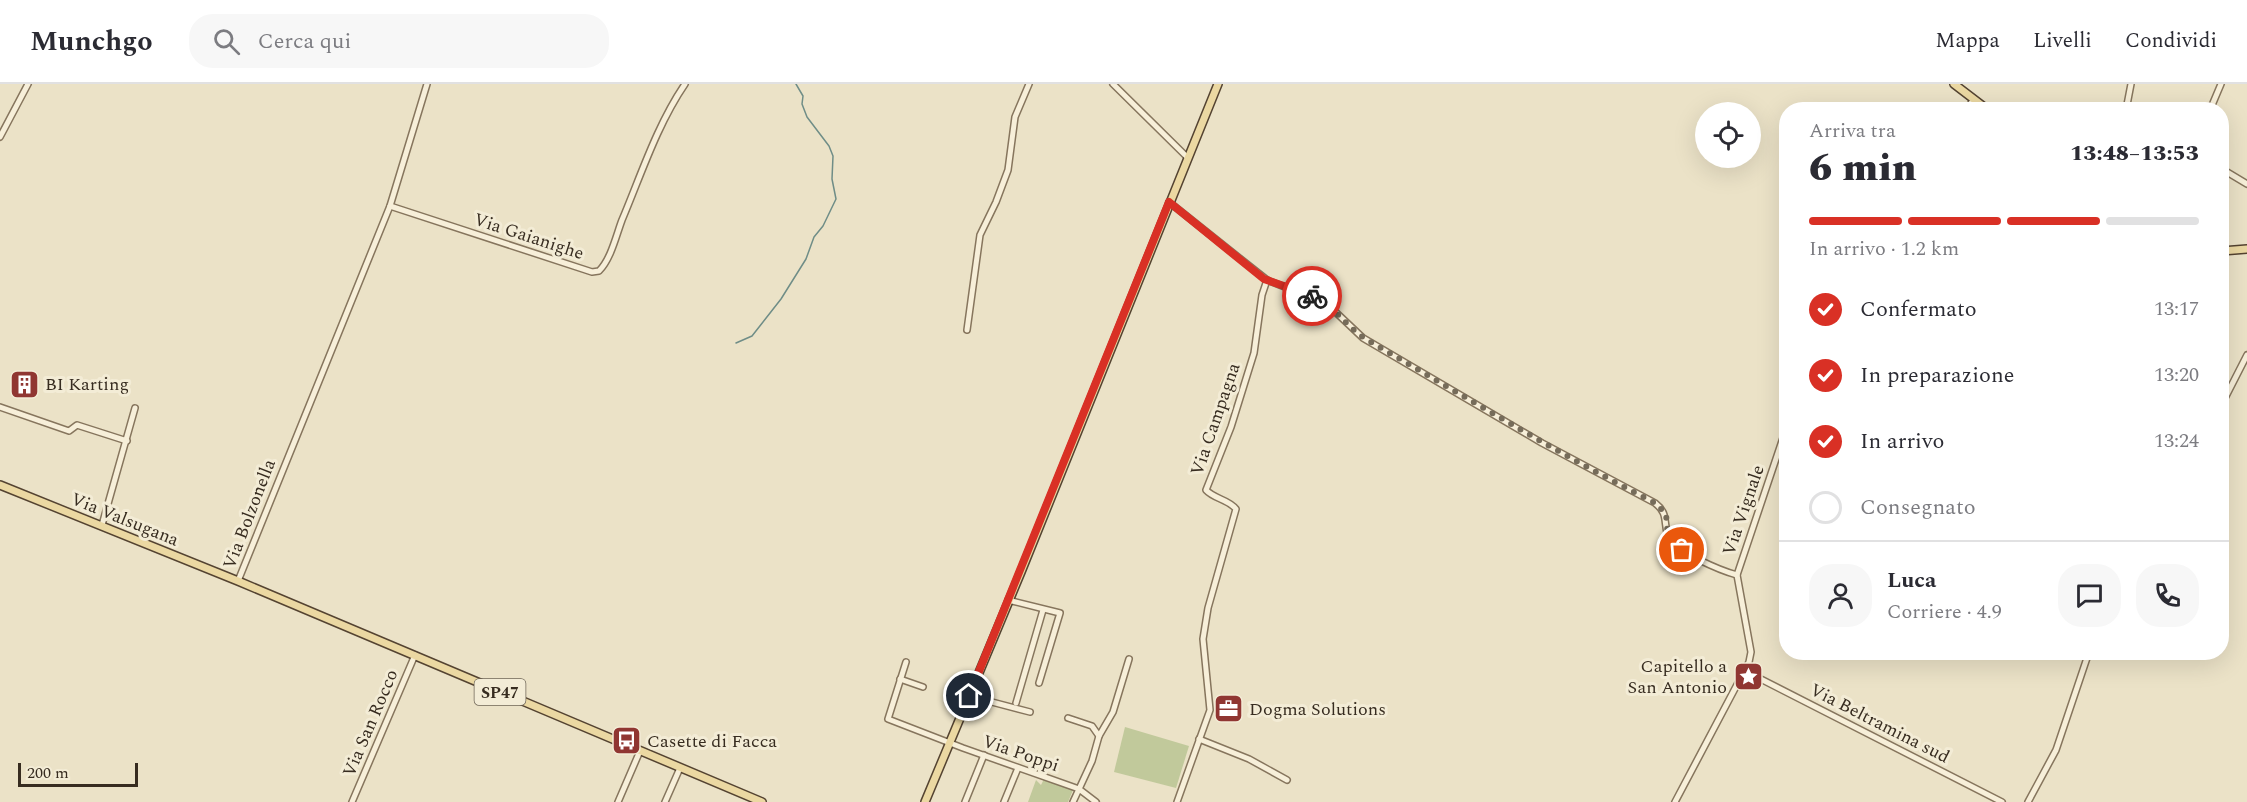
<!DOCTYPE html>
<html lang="it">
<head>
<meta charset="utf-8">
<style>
  :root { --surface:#fff; --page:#f7f7f7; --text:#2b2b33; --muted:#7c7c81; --line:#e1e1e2; --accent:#d93025 }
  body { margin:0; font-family:Spectral,serif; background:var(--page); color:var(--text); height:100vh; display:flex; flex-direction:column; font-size:22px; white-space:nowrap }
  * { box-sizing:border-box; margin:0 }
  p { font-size:20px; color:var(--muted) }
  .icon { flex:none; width:33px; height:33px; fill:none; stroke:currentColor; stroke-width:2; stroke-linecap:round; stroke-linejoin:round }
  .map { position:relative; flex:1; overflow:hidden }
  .panel { position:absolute; left:1779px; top:18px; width:450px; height:558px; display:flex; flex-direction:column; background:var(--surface); border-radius:24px; box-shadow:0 6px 24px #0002 }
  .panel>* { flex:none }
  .buttons { position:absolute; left:1695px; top:18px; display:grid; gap:12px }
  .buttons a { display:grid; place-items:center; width:66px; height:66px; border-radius:50%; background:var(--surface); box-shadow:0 6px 24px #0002; font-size:30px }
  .scale { position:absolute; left:18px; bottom:15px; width:120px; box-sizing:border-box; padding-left:6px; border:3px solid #372c20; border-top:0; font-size:16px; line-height:21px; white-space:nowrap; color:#372c20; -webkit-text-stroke:4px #f3ecd6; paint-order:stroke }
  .pin { position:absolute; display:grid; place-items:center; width:51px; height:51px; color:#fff; margin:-26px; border:3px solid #fff; border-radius:50%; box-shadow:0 2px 6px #0007 }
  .courier { position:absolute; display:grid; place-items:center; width:60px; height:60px; margin:-30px; border:4px solid #d93025; border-radius:50%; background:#fff; color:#222; box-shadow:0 2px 8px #0007 }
  .summary em { font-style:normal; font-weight:800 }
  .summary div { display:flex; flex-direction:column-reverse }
  .summary { display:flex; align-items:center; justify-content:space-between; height:102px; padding:0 30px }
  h1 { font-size:39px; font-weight:800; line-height:45px }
  .bar { display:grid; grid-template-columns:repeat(4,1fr); gap:9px 6px; align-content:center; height:72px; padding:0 30px }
  .bar i { height:8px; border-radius:4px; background:var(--line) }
  .bar .current { background:var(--accent) }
  .bar p { grid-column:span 4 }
  .line { display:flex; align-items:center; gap:15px; padding:0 30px; border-top:2px solid var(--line) }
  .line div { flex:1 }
  .round { display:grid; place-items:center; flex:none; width:63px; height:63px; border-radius:24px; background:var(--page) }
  ol { padding:0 30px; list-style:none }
  li { display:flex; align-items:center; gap:18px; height:66px }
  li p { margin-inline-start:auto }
  li .icon { padding:6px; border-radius:50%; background:var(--accent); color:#fff; stroke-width:4 }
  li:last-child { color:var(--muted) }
  li i { width:33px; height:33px; border:3px solid var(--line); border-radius:50% }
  header { display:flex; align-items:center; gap:36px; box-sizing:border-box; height:84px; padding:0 30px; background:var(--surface); border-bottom:2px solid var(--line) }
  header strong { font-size:28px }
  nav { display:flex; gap:33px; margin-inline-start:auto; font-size:21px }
  .search { width:420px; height:54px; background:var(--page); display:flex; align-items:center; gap:15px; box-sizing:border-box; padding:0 21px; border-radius:24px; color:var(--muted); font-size:22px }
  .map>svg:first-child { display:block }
</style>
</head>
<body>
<header>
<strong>Munchgo</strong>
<div class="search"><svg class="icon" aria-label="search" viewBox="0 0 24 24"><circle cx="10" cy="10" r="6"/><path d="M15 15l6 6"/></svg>Cerca qui</div>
<nav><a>Mappa</a><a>Livelli</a><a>Condividi</a></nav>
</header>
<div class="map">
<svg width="2247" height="718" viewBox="0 0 2247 718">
  <rect width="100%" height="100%" fill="#ebe2c7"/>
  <g fill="#c1c99b">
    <path d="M1125,643L1189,662L1176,704L1114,688Z"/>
    <path d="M1044,695L1073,706L1068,718H1028L1036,696L1041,701Z"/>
  </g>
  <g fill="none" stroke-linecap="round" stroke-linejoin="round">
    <path stroke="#6f8d87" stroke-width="1.5" d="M736,259L752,252L781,215L806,175L814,153L823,142L836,115L832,95L833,72L829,62L807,33L802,20L803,12L796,0"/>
    <defs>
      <g id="minor">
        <path d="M1113,0L1187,73"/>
        <path d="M1966,26L1974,15"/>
        <path d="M2126,26L2131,0"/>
        <path d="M2210,26L2221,0"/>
        <path d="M0,53L28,0"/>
        <path d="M2222,85L2247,100"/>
        <path d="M1169,118L1267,196L1326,219L1363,254L1542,359L1655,419C1669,430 1663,438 1668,452C1673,467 1722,487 1737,491"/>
        <path d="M390,122L592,188L599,187C611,175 616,152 622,136C641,91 657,41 685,0"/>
        <path d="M967,246L980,151L996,118L1008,86L1015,33L1029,0"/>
        <path d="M2222,320L2247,271"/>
        <path d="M0,323L69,347L77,341L127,357"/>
        <path d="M102,441L135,324"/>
        <path d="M238,497L390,122L427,0"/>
        <path d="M1008,516L1060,529L1039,599"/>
        <path d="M906,578L888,635L963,664L1079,705L1096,718"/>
        <path d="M1745,587L2002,718"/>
        <path d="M900,595L923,603"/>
        <path d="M969,612L1030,628"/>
        <path d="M1016,619L1043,526"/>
        <path d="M1068,634L1092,642L1099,652L1092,677L1073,718"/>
        <path d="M1099,652L1113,628L1129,575"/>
        <path d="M1199,655L1249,675L1287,696"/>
        <path d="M352,718L415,571"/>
        <path d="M618,718L640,667"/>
        <path d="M665,718L680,684"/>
        <path d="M965,718L984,671"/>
        <path d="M1004,718L1018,684"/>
        <path d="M1177,718L1210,626L1203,555L1208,524L1236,425C1228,415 1214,415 1206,406L1231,343L1254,269L1262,211L1267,196"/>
        <path d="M1675,718L1749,578L1751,568L1737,491L1786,345"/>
        <path d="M2028,718L2056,666L2089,568"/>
      </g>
      <g id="major">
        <path d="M1954,0L1988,26"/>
        <path d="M2222,167L2247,165"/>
        <path d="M0,401L238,497L762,718"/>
        <path d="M925,718L1021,488L1218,0"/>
      </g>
    </defs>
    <use href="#minor" stroke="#86755d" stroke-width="8"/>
    <use href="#major" stroke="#544331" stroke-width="10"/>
    <use href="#minor" stroke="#f7efd9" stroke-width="5"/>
    <use href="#major" stroke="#ebd8a2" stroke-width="7"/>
  </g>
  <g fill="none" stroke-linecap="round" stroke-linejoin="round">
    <path stroke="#766c5a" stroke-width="6" stroke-dasharray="0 10.8" d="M1312,212C1335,221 1347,245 1369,257C1464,312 1557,369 1655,419L1666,430L1668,454L1682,466"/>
    <path stroke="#d93025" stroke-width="8" d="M969,612L1169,118L1264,195L1312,212"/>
  </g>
  <defs>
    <symbol id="building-square" viewBox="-11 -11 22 22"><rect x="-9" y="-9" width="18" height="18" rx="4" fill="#903632" stroke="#f3ecd6"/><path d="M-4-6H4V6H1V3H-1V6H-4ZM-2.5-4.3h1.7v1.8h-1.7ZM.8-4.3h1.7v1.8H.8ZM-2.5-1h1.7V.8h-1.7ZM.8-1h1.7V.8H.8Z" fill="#fff"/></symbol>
    <symbol id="sight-square" viewBox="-11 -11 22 22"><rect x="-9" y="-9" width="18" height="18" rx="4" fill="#903632" stroke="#f3ecd6"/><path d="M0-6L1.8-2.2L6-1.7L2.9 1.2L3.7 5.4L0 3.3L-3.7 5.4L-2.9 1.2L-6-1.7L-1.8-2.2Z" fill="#fff"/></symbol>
    <symbol id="office-square" viewBox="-11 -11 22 22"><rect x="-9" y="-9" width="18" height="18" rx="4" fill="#903632" stroke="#f3ecd6"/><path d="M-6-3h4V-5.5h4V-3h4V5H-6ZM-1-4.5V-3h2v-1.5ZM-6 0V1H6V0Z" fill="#fff"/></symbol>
    <symbol id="bus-square" viewBox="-11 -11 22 22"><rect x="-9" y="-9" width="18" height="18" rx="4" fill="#903632" stroke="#f3ecd6"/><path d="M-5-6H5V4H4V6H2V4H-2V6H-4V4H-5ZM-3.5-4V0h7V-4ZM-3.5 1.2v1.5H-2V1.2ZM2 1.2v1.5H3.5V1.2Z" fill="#fff"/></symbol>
  </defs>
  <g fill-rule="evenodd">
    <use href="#building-square" x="8" y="284" width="33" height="33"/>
    <use href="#sight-square" x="1732" y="576" width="33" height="33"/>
    <use href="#office-square" x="1212" y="608" width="33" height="33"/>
    <use href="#bus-square" x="610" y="640" width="33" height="33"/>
  </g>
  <g text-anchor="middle" stroke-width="6" stroke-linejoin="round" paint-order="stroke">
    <rect fill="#f3ecd6" stroke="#6f6657" stroke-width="1.5" x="474.5" y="595" width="51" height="26" rx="4.5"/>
    <g font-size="16" font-weight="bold" fill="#372c20">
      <text x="500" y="614">SP47</text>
    </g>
    <g font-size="18" fill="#372c20" stroke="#f3ecd6">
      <text transform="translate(529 152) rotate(18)" y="6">Via Gaianighe</text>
      <text transform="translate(1215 335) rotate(-71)" y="6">Via Campagna</text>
      <text transform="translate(1743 426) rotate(-71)" y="6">Via Vignale</text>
      <text transform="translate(249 430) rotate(-69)" y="6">Via Bolzonella</text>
      <text transform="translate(125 435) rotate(22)" y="6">Via Valsugana</text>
      <text transform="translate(370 639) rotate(-67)" y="6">Via San Rocco</text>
      <text transform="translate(1880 639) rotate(27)" y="6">Via Beltramina sud</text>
      <text transform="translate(1021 669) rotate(19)" y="6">Via Poppi</text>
    </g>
    <g font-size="18" fill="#372c20" stroke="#f3ecd6" text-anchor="start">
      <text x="45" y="306">BI Karting</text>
      <text x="1727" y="588" text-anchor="end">Capitello a<tspan x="1727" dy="21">San Antonio</tspan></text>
      <text x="1249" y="631">Dogma Solutions</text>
      <text x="647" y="663">Casette di Facca</text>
    </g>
  </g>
</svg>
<div class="buttons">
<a><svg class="icon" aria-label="locate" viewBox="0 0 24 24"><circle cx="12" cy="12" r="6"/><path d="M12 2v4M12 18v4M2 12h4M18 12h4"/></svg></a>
</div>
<div class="scale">200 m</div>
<div class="pin" style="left:1682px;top:466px;background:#ea580c"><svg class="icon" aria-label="bag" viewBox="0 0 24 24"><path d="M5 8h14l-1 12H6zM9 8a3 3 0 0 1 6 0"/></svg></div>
<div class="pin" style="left:969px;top:612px;background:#1f2937"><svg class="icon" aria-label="home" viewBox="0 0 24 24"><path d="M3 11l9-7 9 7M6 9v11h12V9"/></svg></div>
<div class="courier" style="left:1312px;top:212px"><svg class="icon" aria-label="bike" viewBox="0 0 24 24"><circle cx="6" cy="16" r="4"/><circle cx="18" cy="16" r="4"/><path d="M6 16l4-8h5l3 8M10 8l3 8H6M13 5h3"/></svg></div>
<section class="panel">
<div class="summary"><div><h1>6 min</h1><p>Arriva tra</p></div><em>13:48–13:53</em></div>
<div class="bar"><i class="current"></i><i class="current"></i><i class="current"></i><i></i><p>In arrivo · 1.2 km</p></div>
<ol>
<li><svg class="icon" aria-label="check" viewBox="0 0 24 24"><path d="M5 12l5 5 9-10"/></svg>Confermato<p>13:17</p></li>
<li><svg class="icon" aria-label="check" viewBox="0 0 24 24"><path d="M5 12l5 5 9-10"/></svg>In preparazione<p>13:20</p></li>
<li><svg class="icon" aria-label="check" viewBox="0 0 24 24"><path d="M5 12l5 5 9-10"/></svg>In arrivo<p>13:24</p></li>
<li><i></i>Consegnato</li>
</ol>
<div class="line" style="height:108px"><a class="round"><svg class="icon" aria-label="person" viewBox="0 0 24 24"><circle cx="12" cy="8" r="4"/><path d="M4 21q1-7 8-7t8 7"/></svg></a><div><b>Luca</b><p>Corriere · 4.9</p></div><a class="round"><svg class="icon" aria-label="chat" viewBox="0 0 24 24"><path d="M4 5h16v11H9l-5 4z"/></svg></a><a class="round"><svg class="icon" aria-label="phone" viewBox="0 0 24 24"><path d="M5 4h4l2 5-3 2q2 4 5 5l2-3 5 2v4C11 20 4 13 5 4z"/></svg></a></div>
</section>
</div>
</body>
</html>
